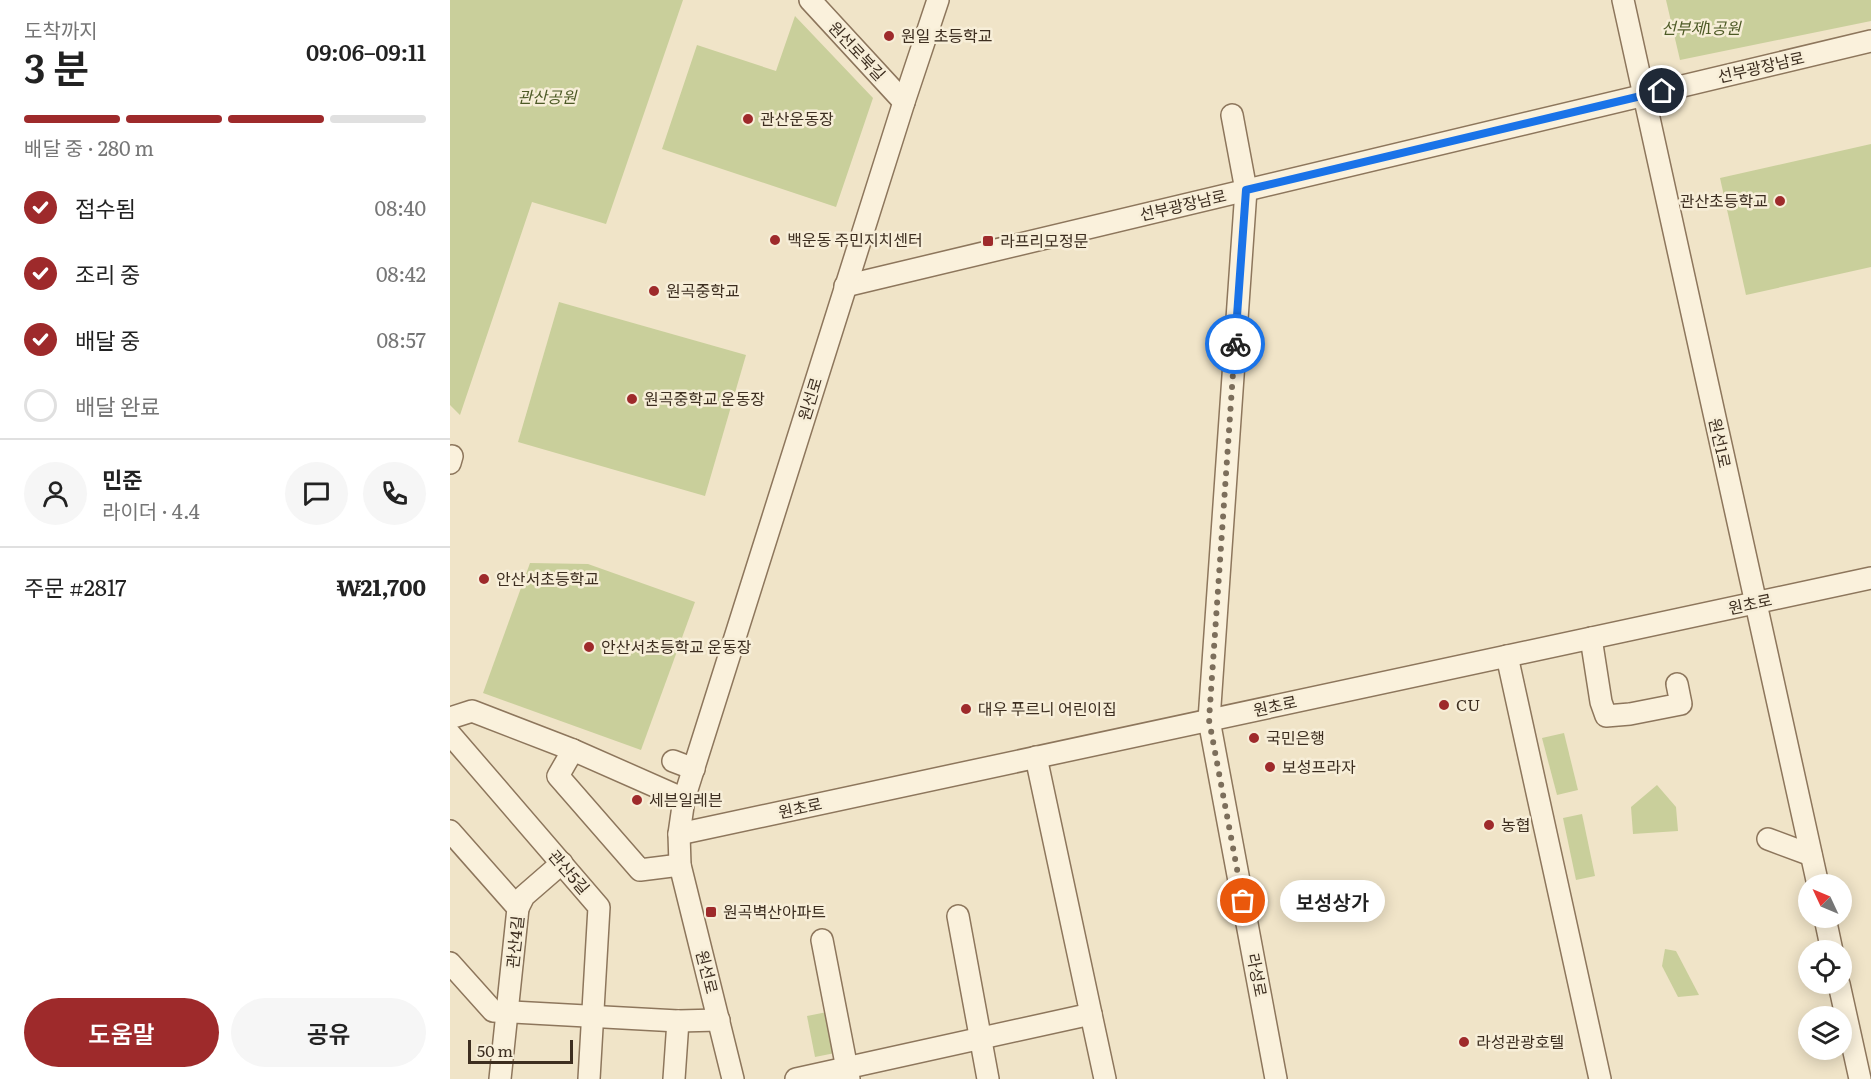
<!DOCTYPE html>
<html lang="ko">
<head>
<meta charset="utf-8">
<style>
  :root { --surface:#fff; --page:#f6f6f6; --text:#222; --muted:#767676; --line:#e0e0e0; --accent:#9e2a2b }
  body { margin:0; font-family:Literata,"Noto Sans KR",serif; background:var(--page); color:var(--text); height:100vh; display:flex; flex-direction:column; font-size:22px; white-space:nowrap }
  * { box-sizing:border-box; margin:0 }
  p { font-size:20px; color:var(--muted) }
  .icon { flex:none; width:33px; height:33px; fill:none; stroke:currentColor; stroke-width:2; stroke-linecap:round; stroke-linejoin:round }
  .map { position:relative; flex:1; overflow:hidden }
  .panel { display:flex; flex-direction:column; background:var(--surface); width:450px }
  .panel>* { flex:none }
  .needle { width:39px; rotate:314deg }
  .fabs { position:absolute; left:1348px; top:874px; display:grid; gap:12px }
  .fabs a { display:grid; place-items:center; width:54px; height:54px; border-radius:50%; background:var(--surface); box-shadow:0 3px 15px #0003; font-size:30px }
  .scale { position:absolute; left:18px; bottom:15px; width:105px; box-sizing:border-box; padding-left:6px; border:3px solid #3d2e20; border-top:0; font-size:16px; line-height:21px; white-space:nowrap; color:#3d2e20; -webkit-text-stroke:4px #f7eed8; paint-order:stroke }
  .pin { position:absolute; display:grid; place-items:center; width:51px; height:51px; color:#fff; margin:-26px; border:3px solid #fff; border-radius:50%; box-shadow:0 2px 6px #0007 }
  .courier { position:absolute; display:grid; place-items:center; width:60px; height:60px; margin:-30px; border:4px solid #1a73e8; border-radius:50%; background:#fff; color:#222; box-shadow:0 2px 8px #0007 }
  .bubble { position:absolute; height:42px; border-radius:21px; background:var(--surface); box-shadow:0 3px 15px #0003; font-size:20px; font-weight:600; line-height:42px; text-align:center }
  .headline em { font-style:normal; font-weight:600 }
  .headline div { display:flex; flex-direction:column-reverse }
  .headline { display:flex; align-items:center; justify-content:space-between; height:102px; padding:0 24px }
  h1 { font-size:39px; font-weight:600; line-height:45px }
  .bar { display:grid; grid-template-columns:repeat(4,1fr); gap:9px 6px; align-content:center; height:72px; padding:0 24px }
  .bar i { height:8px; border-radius:4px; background:var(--line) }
  .bar .on { background:var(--accent) }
  .bar p { grid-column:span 4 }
  .line { display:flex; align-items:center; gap:15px; padding:0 24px; border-top:2px solid var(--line) }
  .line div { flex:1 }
  .round { display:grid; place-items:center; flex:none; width:63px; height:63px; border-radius:32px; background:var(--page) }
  ol { padding:0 24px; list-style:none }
  li { display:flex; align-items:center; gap:18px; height:66px }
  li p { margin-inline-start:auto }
  li .icon { padding:6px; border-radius:50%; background:var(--accent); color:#fff; stroke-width:4 }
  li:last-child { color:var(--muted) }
  li i { width:33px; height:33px; border:3px solid var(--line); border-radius:50% }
  .action { display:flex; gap:12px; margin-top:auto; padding:12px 24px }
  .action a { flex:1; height:69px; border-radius:36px; background:var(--accent); color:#fff; font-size:24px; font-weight:600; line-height:69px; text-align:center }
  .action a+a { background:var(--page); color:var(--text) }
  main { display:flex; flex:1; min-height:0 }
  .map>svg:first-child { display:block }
</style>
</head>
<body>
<main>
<section class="panel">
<div class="headline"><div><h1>3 분</h1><p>도착까지</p></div><em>09:06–09:11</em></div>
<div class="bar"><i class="on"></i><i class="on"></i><i class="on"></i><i></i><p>배달 중 · 280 m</p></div>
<ol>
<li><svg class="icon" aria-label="check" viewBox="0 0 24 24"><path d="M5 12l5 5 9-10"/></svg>접수됨<p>08:40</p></li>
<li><svg class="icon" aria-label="check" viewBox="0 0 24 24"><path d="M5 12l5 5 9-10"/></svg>조리 중<p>08:42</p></li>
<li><svg class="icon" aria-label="check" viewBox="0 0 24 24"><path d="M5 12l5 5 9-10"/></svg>배달 중<p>08:57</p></li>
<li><i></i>배달 완료</li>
</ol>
<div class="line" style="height:108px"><a class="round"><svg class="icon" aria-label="person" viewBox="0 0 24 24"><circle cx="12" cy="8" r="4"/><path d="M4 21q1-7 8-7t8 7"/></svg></a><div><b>민준</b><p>라이더 · 4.4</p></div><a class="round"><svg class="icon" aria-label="chat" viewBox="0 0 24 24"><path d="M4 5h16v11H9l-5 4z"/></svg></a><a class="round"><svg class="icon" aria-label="phone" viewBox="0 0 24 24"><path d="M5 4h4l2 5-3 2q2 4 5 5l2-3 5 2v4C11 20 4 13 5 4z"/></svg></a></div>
<div class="line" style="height:78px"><div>주문 #2817</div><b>₩21,700</b></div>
<div class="action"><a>도움말</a><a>공유</a></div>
</section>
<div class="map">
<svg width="1421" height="1079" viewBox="0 0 1421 1079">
  <rect width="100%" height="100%" fill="#f0e4c8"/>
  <g fill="#c9cf9b">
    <path d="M0,0H233L156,224L82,202L10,415L0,405Z"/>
    <path d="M1216,0H1421V21L1230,60Z"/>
    <path d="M345,16L423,98L386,207L212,149L247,45L326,71Z"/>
    <path d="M1421,144V267L1296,295L1270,178Z"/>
    <path d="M109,302L296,355L255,496L68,442Z"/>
    <path d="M80,563L138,564L245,602L191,750L33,693Z"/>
    <path d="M1114,733L1128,790L1107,795L1092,738Z"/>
    <path d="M1207,785L1226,807L1228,831L1183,834L1181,807Z"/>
    <path d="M1132,814L1145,876L1126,880L1113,818Z"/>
    <path d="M1215,949L1226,951L1249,995L1228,997L1212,966Z"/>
    <path d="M382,1011L390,1052L365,1057L357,1016Z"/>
  </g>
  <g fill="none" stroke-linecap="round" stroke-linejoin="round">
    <defs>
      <g id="minor">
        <path d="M360,0L454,102"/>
        <path d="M1173,0L1368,885"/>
        <path d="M782,115L796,190L759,720L826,1079"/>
        <path d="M395,286L1421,41"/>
        <path d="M0,463L2,456"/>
        <path d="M1141,638L1151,702L1156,716L1180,714L1231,704L1227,684"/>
        <path d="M1057,656L1150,1079"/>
        <path d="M0,718L22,711L123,750L234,799"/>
        <path d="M0,734L149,907L139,1079"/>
        <path d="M123,750L108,776L190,870L230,865"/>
        <path d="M223,761L244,769"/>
        <path d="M0,831L68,908L50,1079"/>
        <path d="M229,834L1421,578"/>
        <path d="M1318,839L1361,855"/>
        <path d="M68,908L74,896L112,863"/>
        <path d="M508,916L538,1079"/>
        <path d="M1375,918L1382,951"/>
        <path d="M372,940L399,1079"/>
        <path d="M0,963L43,1011L228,1021L269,1020"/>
        <path d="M1389,984L1410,1079"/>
        <path d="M641,1014L655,1079"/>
        <path d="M224,1079L228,1021"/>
        <path d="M283,1079L230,865L229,834L234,799L454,102L488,0"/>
        <path d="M346,1079L641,1014L586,757"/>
      </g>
    </defs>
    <use href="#minor" stroke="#8d765c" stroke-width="24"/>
    <use href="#minor" stroke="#faf1dc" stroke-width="21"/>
  </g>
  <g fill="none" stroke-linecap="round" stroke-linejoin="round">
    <path stroke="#7c6e5b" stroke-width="6" stroke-dasharray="0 10.8" d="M785,344L759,720L793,901"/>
    <path stroke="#1a73e8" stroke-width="8" d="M785,344L796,190L1212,91"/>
  </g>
  <g fill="#9e2a2b" stroke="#f7eed8" stroke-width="2">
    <circle cx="439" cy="36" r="6"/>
    <circle cx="298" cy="119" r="6"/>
    <circle cx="1330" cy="201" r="6"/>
    <circle cx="325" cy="240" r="6"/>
    <rect x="532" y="235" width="12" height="12" rx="3"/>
    <circle cx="204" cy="291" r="6"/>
    <circle cx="182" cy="399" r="6"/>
    <circle cx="34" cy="579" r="6"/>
    <circle cx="139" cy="647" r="6"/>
    <circle cx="994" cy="705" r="6"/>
    <circle cx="516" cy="709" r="6"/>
    <circle cx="804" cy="738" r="6"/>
    <circle cx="820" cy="767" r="6"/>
    <circle cx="187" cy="800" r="6"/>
    <circle cx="1039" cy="825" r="6"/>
    <rect x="255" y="906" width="12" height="12" rx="3"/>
    <circle cx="1014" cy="1042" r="6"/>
  </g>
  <g text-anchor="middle" stroke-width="5" stroke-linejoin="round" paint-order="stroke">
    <g font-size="16" font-style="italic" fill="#4d5a26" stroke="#f7eed8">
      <text x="1251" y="34">선부제1공원</text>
      <text x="97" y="103">관산공원</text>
    </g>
    <g font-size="16" fill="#3d2e20" stroke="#f7eed8" text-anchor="start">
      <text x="451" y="42">원일 초등학교</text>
      <text x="310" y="125">관산운동장</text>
      <text x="1318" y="207" text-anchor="end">관산초등학교</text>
      <text x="337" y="246">백운동 주민지치센터</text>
      <text x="550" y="247">라프리모정문</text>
      <text x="216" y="297">원곡중학교</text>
      <text x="194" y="405">원곡중학교 운동장</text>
      <text x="46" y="585">안산서초등학교</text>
      <text x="151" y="653">안산서초등학교 운동장</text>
      <text x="1006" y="711">CU</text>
      <text x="528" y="715">대우 푸르니 어린이집</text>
      <text x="816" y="744">국민은행</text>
      <text x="832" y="773">보성프라자</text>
      <text x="199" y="806">세븐일레븐</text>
      <text x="1051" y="831">농협</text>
      <text x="273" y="918">원곡벽산아파트</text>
      <text x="1026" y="1048">라성관광호텔</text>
    </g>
    <g font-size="16" fill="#3d2e20" stroke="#f7eed8">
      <text transform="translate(407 51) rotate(47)" y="6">원선로북길</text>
      <text transform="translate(1311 67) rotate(-13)" y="6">선부광장남로</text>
      <text transform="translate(733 205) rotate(-13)" y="6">선부광장남로</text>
      <text transform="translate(360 399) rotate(-73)" y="6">원선로</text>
      <text transform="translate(1270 443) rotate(78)" y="6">원선1로</text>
      <text transform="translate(1300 604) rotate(-12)" y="6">원초로</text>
      <text transform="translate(825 706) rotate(-12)" y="6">원초로</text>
      <text transform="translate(350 808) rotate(-12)" y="6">원초로</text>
      <text transform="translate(119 872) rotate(49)" y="6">관산5길</text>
      <text transform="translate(65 942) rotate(-84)" y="6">관산4길</text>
      <text transform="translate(257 972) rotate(76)" y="6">원선로</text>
      <text transform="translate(807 975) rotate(79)" y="6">라성로</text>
    </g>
  </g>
</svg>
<div class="fabs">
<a><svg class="needle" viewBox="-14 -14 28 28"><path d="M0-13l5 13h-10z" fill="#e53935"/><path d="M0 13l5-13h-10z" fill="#767676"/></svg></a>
<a><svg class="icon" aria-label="locate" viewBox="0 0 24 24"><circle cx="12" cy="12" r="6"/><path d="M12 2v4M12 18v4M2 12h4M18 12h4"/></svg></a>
<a><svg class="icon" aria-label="layers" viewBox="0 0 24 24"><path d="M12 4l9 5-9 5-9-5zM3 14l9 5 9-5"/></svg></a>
</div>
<div class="scale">50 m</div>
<div class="pin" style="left:793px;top:901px;background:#ea580c"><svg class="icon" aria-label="bag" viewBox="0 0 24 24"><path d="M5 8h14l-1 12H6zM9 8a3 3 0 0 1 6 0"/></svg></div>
<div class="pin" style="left:1212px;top:91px;background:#1f2937"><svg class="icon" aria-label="home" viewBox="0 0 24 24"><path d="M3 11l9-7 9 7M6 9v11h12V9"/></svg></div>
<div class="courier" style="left:785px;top:344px"><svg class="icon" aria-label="bike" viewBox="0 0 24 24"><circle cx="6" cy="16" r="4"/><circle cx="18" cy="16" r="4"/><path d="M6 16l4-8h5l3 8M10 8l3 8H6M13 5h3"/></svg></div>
<div class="bubble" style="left:830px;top:880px;width:105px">보성상가</div>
</div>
</main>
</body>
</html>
